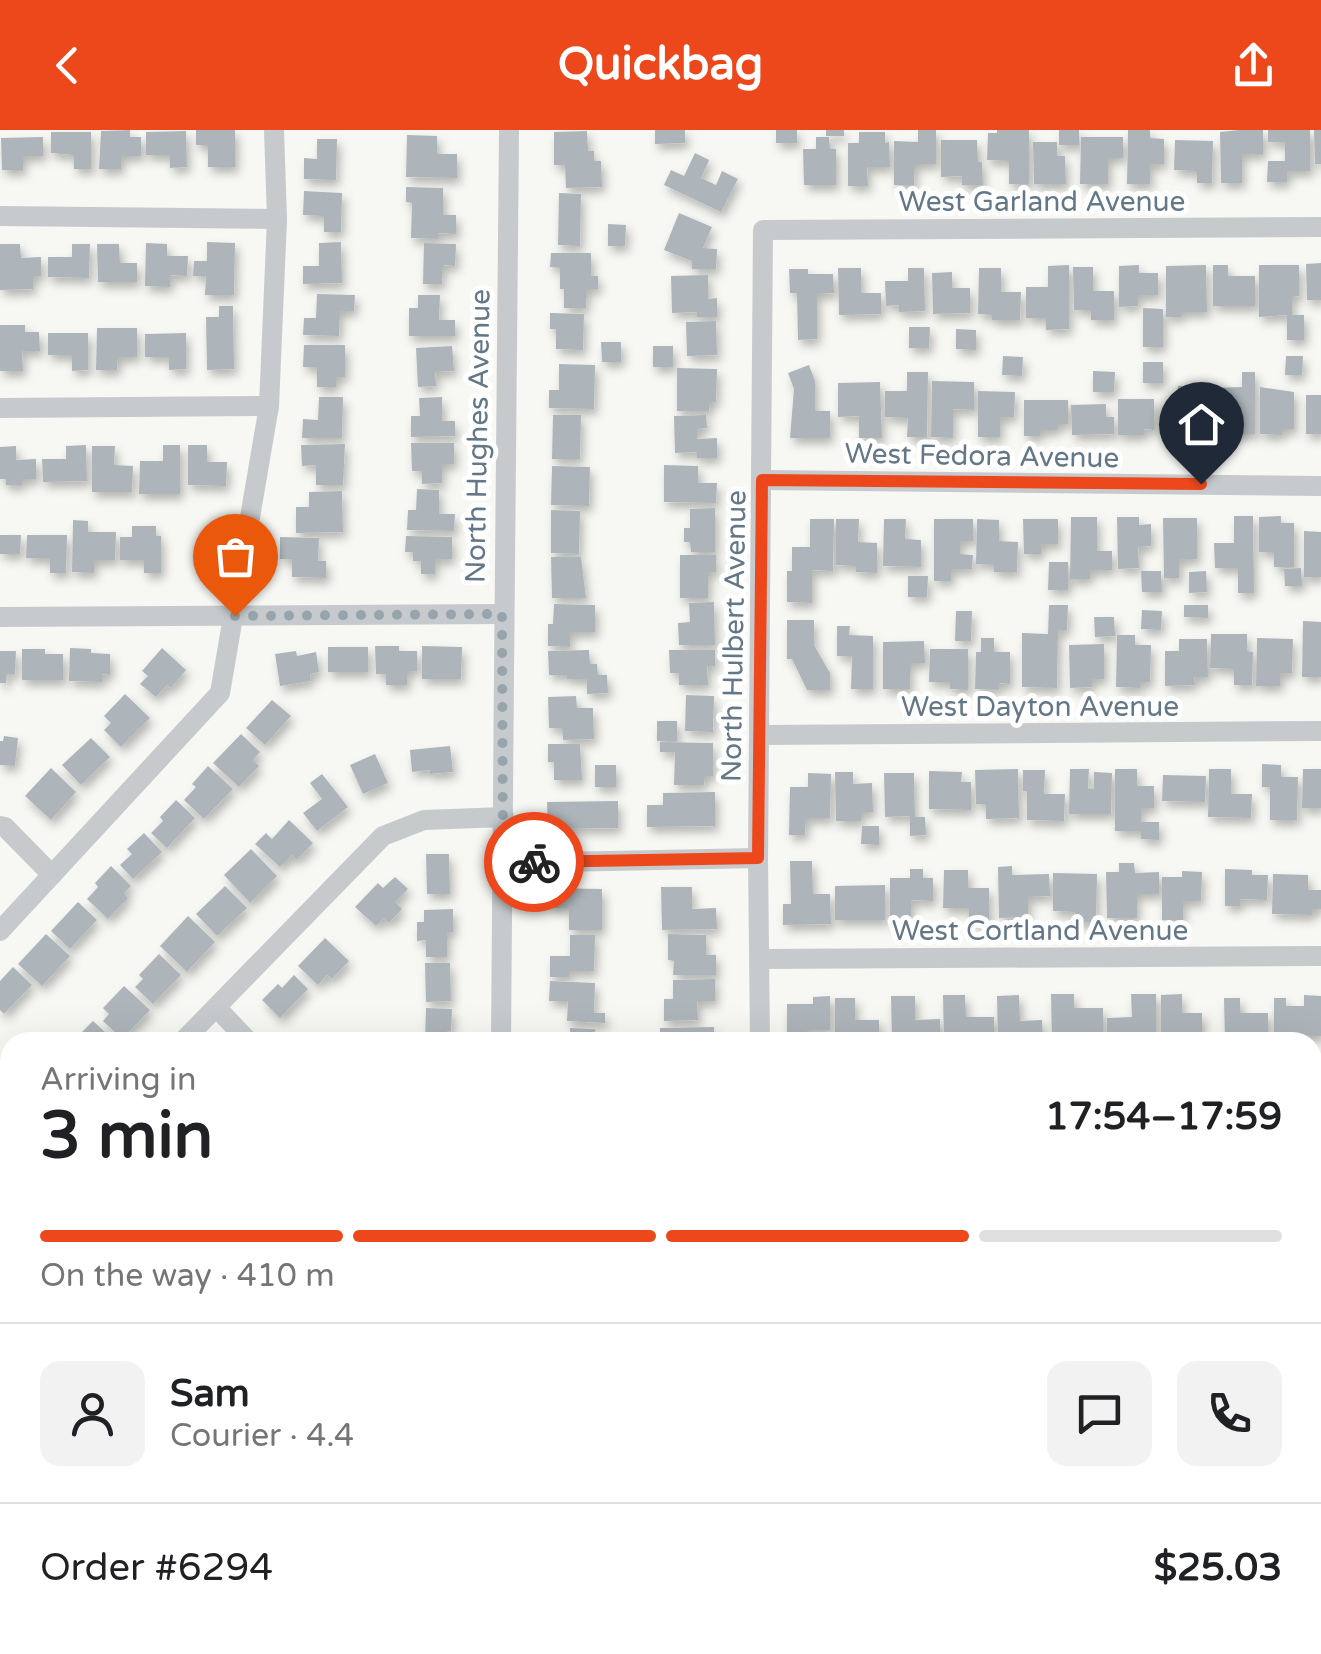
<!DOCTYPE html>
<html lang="en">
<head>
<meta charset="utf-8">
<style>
  :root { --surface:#fff; --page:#f2f2f2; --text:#202124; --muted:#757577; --line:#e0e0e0; --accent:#ed481c }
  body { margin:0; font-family:"Varela Round",sans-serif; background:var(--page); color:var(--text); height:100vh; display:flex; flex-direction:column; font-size:38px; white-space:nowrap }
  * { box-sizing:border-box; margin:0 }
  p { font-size:32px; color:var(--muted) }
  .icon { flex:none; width:55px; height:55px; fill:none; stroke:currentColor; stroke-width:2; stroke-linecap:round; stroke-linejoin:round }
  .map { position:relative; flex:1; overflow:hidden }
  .sheet { position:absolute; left:0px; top:902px; width:1322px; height:622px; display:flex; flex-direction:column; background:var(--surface); border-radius:30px 30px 0 0; box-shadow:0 10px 40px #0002 }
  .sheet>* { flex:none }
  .pin { position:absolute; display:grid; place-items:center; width:85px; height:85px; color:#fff; margin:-102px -42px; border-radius:50% 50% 50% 0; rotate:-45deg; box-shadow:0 0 10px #0007 }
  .pin .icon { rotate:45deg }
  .courier { position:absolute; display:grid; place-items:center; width:100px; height:100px; margin:-50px; border:8px solid #ed481c; border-radius:50%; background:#fff; color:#222; box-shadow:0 2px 12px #0007 }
  .summary em { font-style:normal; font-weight:700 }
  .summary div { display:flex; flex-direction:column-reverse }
  .summary { display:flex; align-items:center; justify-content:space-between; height:170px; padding:0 40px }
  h1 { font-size:65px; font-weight:700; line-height:75px }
  .bar { display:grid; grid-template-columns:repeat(4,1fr); gap:15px 10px; align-content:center; height:120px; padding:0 40px }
  .bar i { height:12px; border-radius:8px; background:var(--line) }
  .bar .current { background:var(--accent) }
  .bar p { grid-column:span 4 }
  .line { display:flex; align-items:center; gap:25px; padding:0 40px; border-top:2px solid var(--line) }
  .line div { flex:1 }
  .round { display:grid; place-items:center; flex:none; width:105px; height:105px; border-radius:20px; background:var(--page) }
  header { display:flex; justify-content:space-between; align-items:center; height:130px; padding:0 40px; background:var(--accent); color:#fff; font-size:45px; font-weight:700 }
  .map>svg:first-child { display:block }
</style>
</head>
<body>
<header><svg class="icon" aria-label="back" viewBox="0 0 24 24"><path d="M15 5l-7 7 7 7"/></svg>Quickbag<svg class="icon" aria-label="share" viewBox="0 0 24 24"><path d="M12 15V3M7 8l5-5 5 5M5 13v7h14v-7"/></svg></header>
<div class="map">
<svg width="1321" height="1524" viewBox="0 0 1321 1524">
  <defs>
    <filter id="shadow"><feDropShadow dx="3.5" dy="6" stdDeviation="5" flood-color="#0004"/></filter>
  </defs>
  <rect width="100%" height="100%" fill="#f7f7f3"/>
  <g fill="#adb5ba" filter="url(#shadow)">
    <path d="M130,0V7H141V26H121V39H99L101,1Z"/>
    <path d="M196,0H235V37H208V16L196,15Z"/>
    <path d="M655,0H685V13L655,14Z"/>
    <rect x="776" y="0" width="21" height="13"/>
    <rect x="826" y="0" width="18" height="6"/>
    <path d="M918,0H936V34H915L914,55H894V11L918,12Z"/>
    <path d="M997,0H1029V54H1009V31L987,30L988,3H997Z"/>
    <rect x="1059" y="0" width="20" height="15"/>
    <path d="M1128,0H1150V8L1164,9V34H1150V54H1127Z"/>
    <path d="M1239,0H1263V24H1242V53H1221L1220,2Z"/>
    <path d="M1268,0H1310V41H1287V52H1267L1268,31H1285V12H1268Z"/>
    <path d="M1314,0H1321V34H1315Z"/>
    <path d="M186,1L187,37L170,38V25H146V2Z"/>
    <path d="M587,1L588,21H594V31H601L602,57L566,58L565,35H554V2Z"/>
    <path d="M51,2H91V39H74V25L51,23Z"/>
    <path d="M859,2H885V13L889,12L890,37H867L868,56H848V13H859Z"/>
    <path d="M407,5L437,6V24H457V48L406,47Z"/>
    <path d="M43,7V26H23V40H2L1,8Z"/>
    <path d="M816,7H829L830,19H836V55H804L803,19H816Z"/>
    <path d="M1081,7H1123V28H1108V54H1080Z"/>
    <path d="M317,9H337L336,50L304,49V28L317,29Z"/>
    <path d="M941,10H977L978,32H982L983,55H962V46L941,47Z"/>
    <path d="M1175,10L1213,11L1212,53H1197V41L1174,40Z"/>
    <path d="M1033,12H1057V26H1065L1066,54H1034Z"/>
    <path d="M695,23L709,30L701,48L716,55L722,41L738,49L721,82L664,55L671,40L684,46Z"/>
    <path d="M406,57L443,58V85H456V104L438,103V109L411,108L412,73L406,72Z"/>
    <path d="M304,61L342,63L341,102H324V86L303,85Z"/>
    <path d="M559,63L581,64L580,116L558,115Z"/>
    <path d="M679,83L712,97L703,118L717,119L716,139H692V131L664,120Z"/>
    <path d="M608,94L626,95L625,116H608Z"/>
    <path d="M207,112L235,113L234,165H205L206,146H193L194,131H207Z"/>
    <path d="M341,112L342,153L303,154V136H319V113Z"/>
    <path d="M146,113L167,114V126H188L187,146L170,145V157L145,156Z"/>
    <path d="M424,113L456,114L455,136L443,135L442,154H423Z"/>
    <path d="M0,114H20L21,128L41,127V146H33V159L0,160Z"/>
    <path d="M72,114H90L89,148L48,147V127H72Z"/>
    <path d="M97,114H119L120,133H137V152H98Z"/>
    <path d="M551,123H591V146H598V159H587L586,178H564V159H560V138L550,137Z"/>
    <path d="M1321,133V170H1307L1306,134Z"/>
    <path d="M1069,135V199L1046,200V188H1026V157H1048V136Z"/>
    <path d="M1139,135V143H1158V165H1138V176L1119,177V136Z"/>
    <path d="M1206,135L1207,182H1181V187H1166V136Z"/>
    <path d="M1213,135H1228V146H1255V176H1213Z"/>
    <path d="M1259,135H1299V166L1292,167V185H1304V210H1287V185L1259,187Z"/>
    <path d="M1073,137H1093V161H1114V190H1091V180H1074Z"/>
    <path d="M838,138H861V163H881V184L839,185Z"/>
    <path d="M908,138H924L925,181L899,182V175L886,176L885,151H908Z"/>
    <path d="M979,138H1001V162H1021L1020,190H992V185L978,184Z"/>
    <path d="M789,139H808V144H833L834,163L817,164V209L798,210L797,163H790Z"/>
    <path d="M952,142V158H970V183L933,184L932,143Z"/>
    <path d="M708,145V169L717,168V187H697V182L672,183L671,146Z"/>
    <path d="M317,164L355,165L354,181H340L339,206L303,205L304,188H316Z"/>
    <path d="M418,165H440L439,190H455V206H409V178H418Z"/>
    <path d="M219,176H233L234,239L207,240L206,187H219Z"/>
    <path d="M1143,178L1163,179V217H1143Z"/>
    <path d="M550,183L584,184L583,220L556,219V199H550Z"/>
    <path d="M716,191L717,225L687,226L686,192Z"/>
    <path d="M0,195H25V202H39L40,221H22L23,241H0Z"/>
    <path d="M909,197H930L929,218H909Z"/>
    <path d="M97,198H137V227H118L117,240H96Z"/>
    <path d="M956,199L976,200V220L956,219Z"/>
    <path d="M48,203H88V240L72,241V225H48Z"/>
    <path d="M186,203V239L169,240V227H145V204Z"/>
    <path d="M601,212H621V232H602Z"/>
    <path d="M304,215H345V247H336V257H317V237H303Z"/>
    <path d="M452,216L454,241L435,242L436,256L418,257L416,218Z"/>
    <rect x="653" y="216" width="20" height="21"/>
    <path d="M1003,226L1023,227L1022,246L1002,245Z"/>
    <path d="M1286,226H1303L1302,245H1285Z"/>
    <rect x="1143" y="232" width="20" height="21"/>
    <path d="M559,234L595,235L594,279L549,278V260H559Z"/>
    <path d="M809,235L815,251V281H830V308H790L794,259L788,243Z"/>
    <path d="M677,238L717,239L716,272H710L709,281H677Z"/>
    <path d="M1093,241L1115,242L1114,262H1093Z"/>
    <path d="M907,242H928L927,307H907L908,288L885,287V261H907Z"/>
    <path d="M1242,242H1255V304H1233V285H1212V258L1242,257Z"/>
    <path d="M932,251L974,252V280L953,279V308L931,307Z"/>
    <path d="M880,252L882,308H859V286L838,287V253Z"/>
    <path d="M1178,256H1201V267H1208V291L1198,290L1197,304L1165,303V275H1177Z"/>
    <path d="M1260,257L1294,262V299H1282V305L1260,304Z"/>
    <path d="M978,261L1015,262L1014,287H1000V307H978Z"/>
    <rect x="1306" y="265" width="15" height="39"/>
    <path d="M319,267H343L342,308H302L303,289L318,290Z"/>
    <path d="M442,267V291H455V306L411,307V286H420L419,268Z"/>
    <path d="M1118,269H1154V300L1144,299V305H1118Z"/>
    <path d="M1024,270H1068V294H1057V300H1040V306H1024Z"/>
    <path d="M1106,274V287H1114V304L1072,305L1071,275Z"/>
    <path d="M553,285H581L580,329H552Z"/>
    <path d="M706,285L707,298L697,299V309L717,308V328H697V322L675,323L674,286Z"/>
    <path d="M411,313H454V334H442V353L422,354V341H412Z"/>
    <path d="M345,314L343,355H316V335L302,336L301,315Z"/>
    <path d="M86,315L87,351L43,352L42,329H66V316Z"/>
    <path d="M163,315H180V364H139L140,331H163Z"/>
    <path d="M188,315H207V332H227L226,356L188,355Z"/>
    <path d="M16,316V330L36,329V349H22V355H6V349H0V317Z"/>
    <path d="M92,316H115L114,335L133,336L132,362H92Z"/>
    <path d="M664,335L698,336V353H717L716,373L664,372Z"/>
    <path d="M552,336L590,337L589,376L551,375Z"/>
    <path d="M417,359L439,360V384H455L454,401L407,400L408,380H416Z"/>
    <path d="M342,361L343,402L296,403V377H309V362Z"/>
    <path d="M715,378V422H691L690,412H684V398H690V379Z"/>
    <path d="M551,380L580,381L579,424L551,423Z"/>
    <path d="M1234,386H1253L1254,463H1238V438H1215L1214,413H1234Z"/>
    <path d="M1281,386V393H1294V437H1274V422H1259V387Z"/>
    <path d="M1071,387H1097V421H1112V440H1090V449H1070Z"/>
    <path d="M1117,387H1139V395L1151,394V416L1138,417L1139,438L1118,439Z"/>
    <path d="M1163,388H1197V429H1179V448H1164Z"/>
    <path d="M810,389H834L833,441L812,440V473L787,472V441H792V417H810Z"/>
    <path d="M836,389H859L858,412L877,413V443L856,442V436L836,435Z"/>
    <path d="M884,389H906L905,409L921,410V437L883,436Z"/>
    <path d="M934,389H973V411H960V424L973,425L972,439H951V451H934Z"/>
    <path d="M977,389L999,390V411L1018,412L1017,442H994V434H976Z"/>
    <path d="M1023,389H1058V414H1041V424H1024Z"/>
    <path d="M73,390L88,391V402H116L115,430H94V443L72,442Z"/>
    <path d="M132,396H156V406H161V443H144V430H120V407H132Z"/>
    <path d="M1304,401L1321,402V447H1304Z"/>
    <path d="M0,405H21L20,424H0Z"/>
    <path d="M27,405H67L66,443H50V428H26Z"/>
    <path d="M406,406L452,407V429H435V444H421V431H413V422H405Z"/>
    <path d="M280,407L319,408L318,431H326V448L292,447V429H280Z"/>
    <path d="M680,425H716V442H708V468H680Z"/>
    <path d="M551,427H581L586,468H552Z"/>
    <path d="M1049,432H1068V460H1048Z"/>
    <path d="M1301,438L1302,456H1285L1284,439Z"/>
    <path d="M1141,441H1161L1162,462H1142Z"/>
    <path d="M1206,441L1207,462L1189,463V442Z"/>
    <path d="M908,446H928L927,467H908Z"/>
    <path d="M714,472L715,515H679L678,493L690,492L689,473Z"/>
    <path d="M554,474L595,475V502H570V517L548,516V494H553Z"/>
    <path d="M1049,475H1068L1067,500H1058L1057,558L1022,557V503L1048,504Z"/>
    <path d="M1184,475H1208V488L1184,487Z"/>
    <path d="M1142,480L1162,481L1161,500L1141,499Z"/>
    <path d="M956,481H972L971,511H955Z"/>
    <path d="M1094,487H1114L1115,506L1095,507Z"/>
    <path d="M787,490H814V515L830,543V560H807L792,529H787Z"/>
    <path d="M1303,491L1321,492V547H1302Z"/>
    <path d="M837,496H850L849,505L873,506V559H851L852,526H837Z"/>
    <path d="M1211,504H1247V521L1253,522L1252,555H1234V539L1210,538Z"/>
    <path d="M1117,505H1135V515H1151L1150,552H1140V558L1116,557Z"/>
    <path d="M981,508H994V522H1010V554L999,553V559H975L976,522H981Z"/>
    <path d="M1257,508L1293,509L1292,543H1280V556H1256Z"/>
    <path d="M1179,509H1207L1208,547H1194L1195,555L1165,556V521H1179Z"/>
    <path d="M924,511L925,533H910V559H883V512Z"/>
    <path d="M1104,514V549H1092V557L1070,558L1069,515Z"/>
    <path d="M375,516H399V521H417V541H407V555H386V544H376Z"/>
    <path d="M422,516L462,517L461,549H422Z"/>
    <rect x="328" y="517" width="40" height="25"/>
    <path d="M70,518L91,519V523L110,524V545L102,544V552L69,551Z"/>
    <path d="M162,518L186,540L171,558L167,555L156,567L140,554L148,546L142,541Z"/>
    <path d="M22,519H45V524H63V550H22Z"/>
    <path d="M930,519H968V560L950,559V552H929Z"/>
    <path d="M589,520L590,534H597L598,545H607L608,563L587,564V549H567V545H549L548,521Z"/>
    <path d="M669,520H715V536H707L708,555H679V543H670Z"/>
    <path d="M0,521H16L15,544H7L6,553H0Z"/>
    <path d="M296,521L297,526L316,522L319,542L310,544L311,551L280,556L275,524Z"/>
    <path d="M125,564L150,588L121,617L104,600L111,593L104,586Z"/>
    <path d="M686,565L714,566L713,602L685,601Z"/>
    <path d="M576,566L577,578H593L594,609L563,610L562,598H549L548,567Z"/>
    <path d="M272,570L291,586L265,615L246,598Z"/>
    <rect x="657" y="591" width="20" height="20"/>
    <path d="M241,604L260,622L253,630L259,636L239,657L213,633Z"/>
    <path d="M4,606L18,608L15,636L0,635V611H3Z"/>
    <path d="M91,608L110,627L81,655L62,635Z"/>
    <path d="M660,612L713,613V646H705L704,655H674L675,622H660Z"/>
    <path d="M548,614H580L582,650H554V632H548Z"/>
    <path d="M450,616L453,642L430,644V640L412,642L410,620Z"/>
    <path d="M375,624L388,653L363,664L350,635Z"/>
    <path d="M1262,634L1281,635V647H1298L1297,690H1270V657H1262Z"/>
    <rect x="595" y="635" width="21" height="22"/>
    <path d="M208,636L233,659L204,689L184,670L196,657L192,654Z"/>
    <path d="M51,638L76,662L51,690L25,666Z"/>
    <path d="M1018,639L1019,688L986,689V674H976L975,640Z"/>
    <path d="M1070,639H1089L1088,659H1094V642L1112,643L1111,684H1069Z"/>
    <path d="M1115,639H1137V656H1154V678H1141V692H1159V710L1141,709V701H1115Z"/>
    <path d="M1209,639H1231V664H1252L1251,688L1208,687Z"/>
    <path d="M1303,639H1321V678H1302Z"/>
    <path d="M1023,640H1045L1044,664H1065L1064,691L1027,690V661H1023Z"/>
    <path d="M929,641L962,642L961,652H971V680L929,679Z"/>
    <path d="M835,642H853V654L872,653L873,682H861V691H836Z"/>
    <path d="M808,643L831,644L830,688H806L805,705H789L790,657H808Z"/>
    <path d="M884,643H914L915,687H925L926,705L910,706V686L885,687Z"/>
    <path d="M322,644L348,677L317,701L303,683L322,669L310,653Z"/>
    <path d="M1163,645L1206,646L1205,672L1162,671Z"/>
    <path d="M715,662V696L647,697V675H663V663Z"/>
    <path d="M176,670L195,688L167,718L151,703L163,691L160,687Z"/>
    <path d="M618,671V698L548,699L547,672Z"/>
    <path d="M289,690L313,713L297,730L292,725L280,737L255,714L266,703L272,709Z"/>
    <path d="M862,696H879V715L861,714Z"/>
    <path d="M144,703L162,722L133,749L120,735L132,724L127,719Z"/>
    <path d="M251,719L277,746L250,773L224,745Z"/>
    <path d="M426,724H449L450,764H427Z"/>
    <path d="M790,731H812L813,764H830L831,794L783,795V774H791Z"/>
    <path d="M1119,733H1134L1135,743L1159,742V764H1137V788H1107L1106,742H1119Z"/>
    <path d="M111,736L131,756L124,763L128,768L108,789L87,769L98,757L95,753Z"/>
    <path d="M1012,736V745L1049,744L1050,766L1028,767V787L999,788L998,737Z"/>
    <path d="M910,739H923V748H933V771L911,770V794H890V748H910Z"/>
    <path d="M1225,739L1252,740V745H1268L1267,770L1240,769V776H1225Z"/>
    <path d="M944,740H968V758H989V794L969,793V778H943Z"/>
    <path d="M1182,741L1202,742L1201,771H1183V790H1162V747H1182Z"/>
    <path d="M1053,743L1097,744L1096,793L1075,792V782L1053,781Z"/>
    <path d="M1273,744L1308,745V760H1321V779H1312V785L1272,784Z"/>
    <path d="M395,747L408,759L395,772L402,779L389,793L384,788L376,796L355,777L378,753L383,758Z"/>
    <path d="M885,755V790H835V756Z"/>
    <path d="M225,756L247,778L217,806L196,784Z"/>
    <path d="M661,757H692V779L716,778L717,799L662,800Z"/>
    <path d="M550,758L602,759V800H569V779L550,778Z"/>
    <path d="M78,772L97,790L70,819L51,801Z"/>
    <path d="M453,779V802H447V827H426V810L417,811V792H424V780Z"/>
    <path d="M188,786L215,812L187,842L160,816Z"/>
    <path d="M46,804L70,826L42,856L18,834Z"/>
    <path d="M668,804L706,805V825H716V845H673L674,831L668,830Z"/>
    <path d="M570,805H595L594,841H569V847H550V826H570Z"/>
    <path d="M325,808L349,831L332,849L327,845L318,855L298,836Z"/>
    <path d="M159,824L181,845L153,874L135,857L143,849L139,845Z"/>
    <path d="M425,833H450L451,871L426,872Z"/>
    <path d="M13,837L32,855L4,884L0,880V851Z"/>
    <path d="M294,845L308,859L280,888L262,870L278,854L282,858Z"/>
    <path d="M715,849V871H697L698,890L664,891V869H673V850Z"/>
    <path d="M550,851L595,853L594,883H605V893L567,891L568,871H549Z"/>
    <path d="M124,856L150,880L122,909L103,891L109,884L103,878Z"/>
    <path d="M1051,864H1074V878H1103V905H1077V912H1052Z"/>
    <path d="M1131,864H1156V912H1107V888L1132,887Z"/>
    <path d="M1182,864V883H1202V911H1161V865Z"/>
    <path d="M943,865H965L966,887H994V912H944Z"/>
    <path d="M1019,865L1020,891L1042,890L1043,912H998L997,866Z"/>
    <path d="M1304,865L1321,866V906L1274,905V868H1286V876H1304Z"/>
    <path d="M830,866V900H807V912H787V874H813V867Z"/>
    <path d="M891,866H915V890L940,889V912H892Z"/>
    <path d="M835,868H855V890H879V912L835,910Z"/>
    <path d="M1224,868H1240V883H1268V908H1253V912H1225Z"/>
    <path d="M426,878L452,879L451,901H446V912H425Z"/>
    <path d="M93,891L116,912H72Z"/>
    <path d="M714,897V912H660V898Z"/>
    <path d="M570,898L595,899V912H570Z"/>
    <path d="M1312,949H1320L1319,976H1312Z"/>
    <rect x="0" y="1024" width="10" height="39"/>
    <path d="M2,1070H10V1111H4V1099H0Z"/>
    <path d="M1312,1076H1320V1091L1312,1092Z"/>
    <path d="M1,1118H10V1158H3V1152H0Z"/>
    <path d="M1312,1161H1319L1318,1187H1312Z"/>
    <path d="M0,1163H10V1204H4V1194H0Z"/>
    <path d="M0,1211L10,1212V1251H0Z"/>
    <path d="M0,1257H10V1298H3V1287H0Z"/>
    <rect x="1312" y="1304" width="9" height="32"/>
    <rect x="0" y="1305" width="10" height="40"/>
    <path d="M0,1351H10V1392L2,1391Z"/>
    <rect x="0" y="1402" width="10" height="31"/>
    <path d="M1312,1403H1321V1436H1317V1440H1312Z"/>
  </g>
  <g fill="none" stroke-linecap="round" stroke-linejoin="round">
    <defs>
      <g id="major">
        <path d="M1312,1502H1321"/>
        <path d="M0,1510H10"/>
      </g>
    </defs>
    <use href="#major" stroke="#b7bbbf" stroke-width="32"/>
    <g stroke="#c6cacd" stroke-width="20">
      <path d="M0,86L277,89"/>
      <path d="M0,278L269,276"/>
      <path d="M762,350L1321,356"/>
      <path d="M0,487L502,484"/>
      <path d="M759,605L1321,601"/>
      <path d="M0,696L5,697L52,745"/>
      <path d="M503,733L758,728"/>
      <path d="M0,801L220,563L269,276L277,89L274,0"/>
      <path d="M760,829L1321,826"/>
      <path d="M217,878L249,912"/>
      <path d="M182,912L383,706L424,690L504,687"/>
      <path d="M501,912C504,608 505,304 509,0"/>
      <path d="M760,912L758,728L763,100L1321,97"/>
      <path d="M0,974L10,981"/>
      <path d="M1312,1035H1321"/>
      <path d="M1312,1248H1321"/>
      <path d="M494,1515V1524"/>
      <path d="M969,1524V1515"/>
    </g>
    <use href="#major" stroke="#fff" stroke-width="28"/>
  </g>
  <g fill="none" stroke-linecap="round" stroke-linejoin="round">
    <path stroke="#97a4ac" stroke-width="10" stroke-dasharray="0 18" d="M235,486L502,484L503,733L534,732"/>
    <path stroke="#ed481c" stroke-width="12" d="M534,732L758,728L762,350L1201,354"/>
  </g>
  <g text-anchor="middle" stroke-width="10" stroke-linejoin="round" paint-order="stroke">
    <g font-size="28" fill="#647786" stroke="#fff">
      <text x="1042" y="81">West Garland Avenue</text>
      <text transform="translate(477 306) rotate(-89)" y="10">North Hughes Avenue</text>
      <text transform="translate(982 325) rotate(1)" y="10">West Fedora Avenue</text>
      <text transform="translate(733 506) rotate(-89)" y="10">North Hulbert Avenue</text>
      <text x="1040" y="586">West Dayton Avenue</text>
      <text x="1040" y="810">West Cortland Avenue</text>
    </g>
  </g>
</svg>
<div class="pin" style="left:235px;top:486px;background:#ea580c"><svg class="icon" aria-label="bag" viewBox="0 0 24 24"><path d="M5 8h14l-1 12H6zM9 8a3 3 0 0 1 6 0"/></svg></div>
<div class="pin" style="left:1201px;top:354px;background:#1f2937"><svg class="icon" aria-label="home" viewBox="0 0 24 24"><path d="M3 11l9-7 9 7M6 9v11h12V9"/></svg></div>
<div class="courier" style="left:534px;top:732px"><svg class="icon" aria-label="bike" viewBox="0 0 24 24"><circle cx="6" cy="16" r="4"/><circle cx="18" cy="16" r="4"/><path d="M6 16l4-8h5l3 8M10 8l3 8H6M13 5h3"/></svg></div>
<section class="sheet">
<div class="summary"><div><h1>3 min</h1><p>Arriving in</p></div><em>17:54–17:59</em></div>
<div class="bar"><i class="current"></i><i class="current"></i><i class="current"></i><i></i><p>On the way · 410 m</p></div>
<div class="line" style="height:180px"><a class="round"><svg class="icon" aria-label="person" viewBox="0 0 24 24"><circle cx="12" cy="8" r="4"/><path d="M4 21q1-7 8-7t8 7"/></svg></a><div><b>Sam</b><p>Courier · 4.4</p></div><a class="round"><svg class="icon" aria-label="chat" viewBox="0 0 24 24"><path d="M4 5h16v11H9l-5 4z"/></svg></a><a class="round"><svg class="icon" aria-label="phone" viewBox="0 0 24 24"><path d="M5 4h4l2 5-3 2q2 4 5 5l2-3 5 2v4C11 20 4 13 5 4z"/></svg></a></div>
<div class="line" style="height:130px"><div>Order #6294</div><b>$25.03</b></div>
</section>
</div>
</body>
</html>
